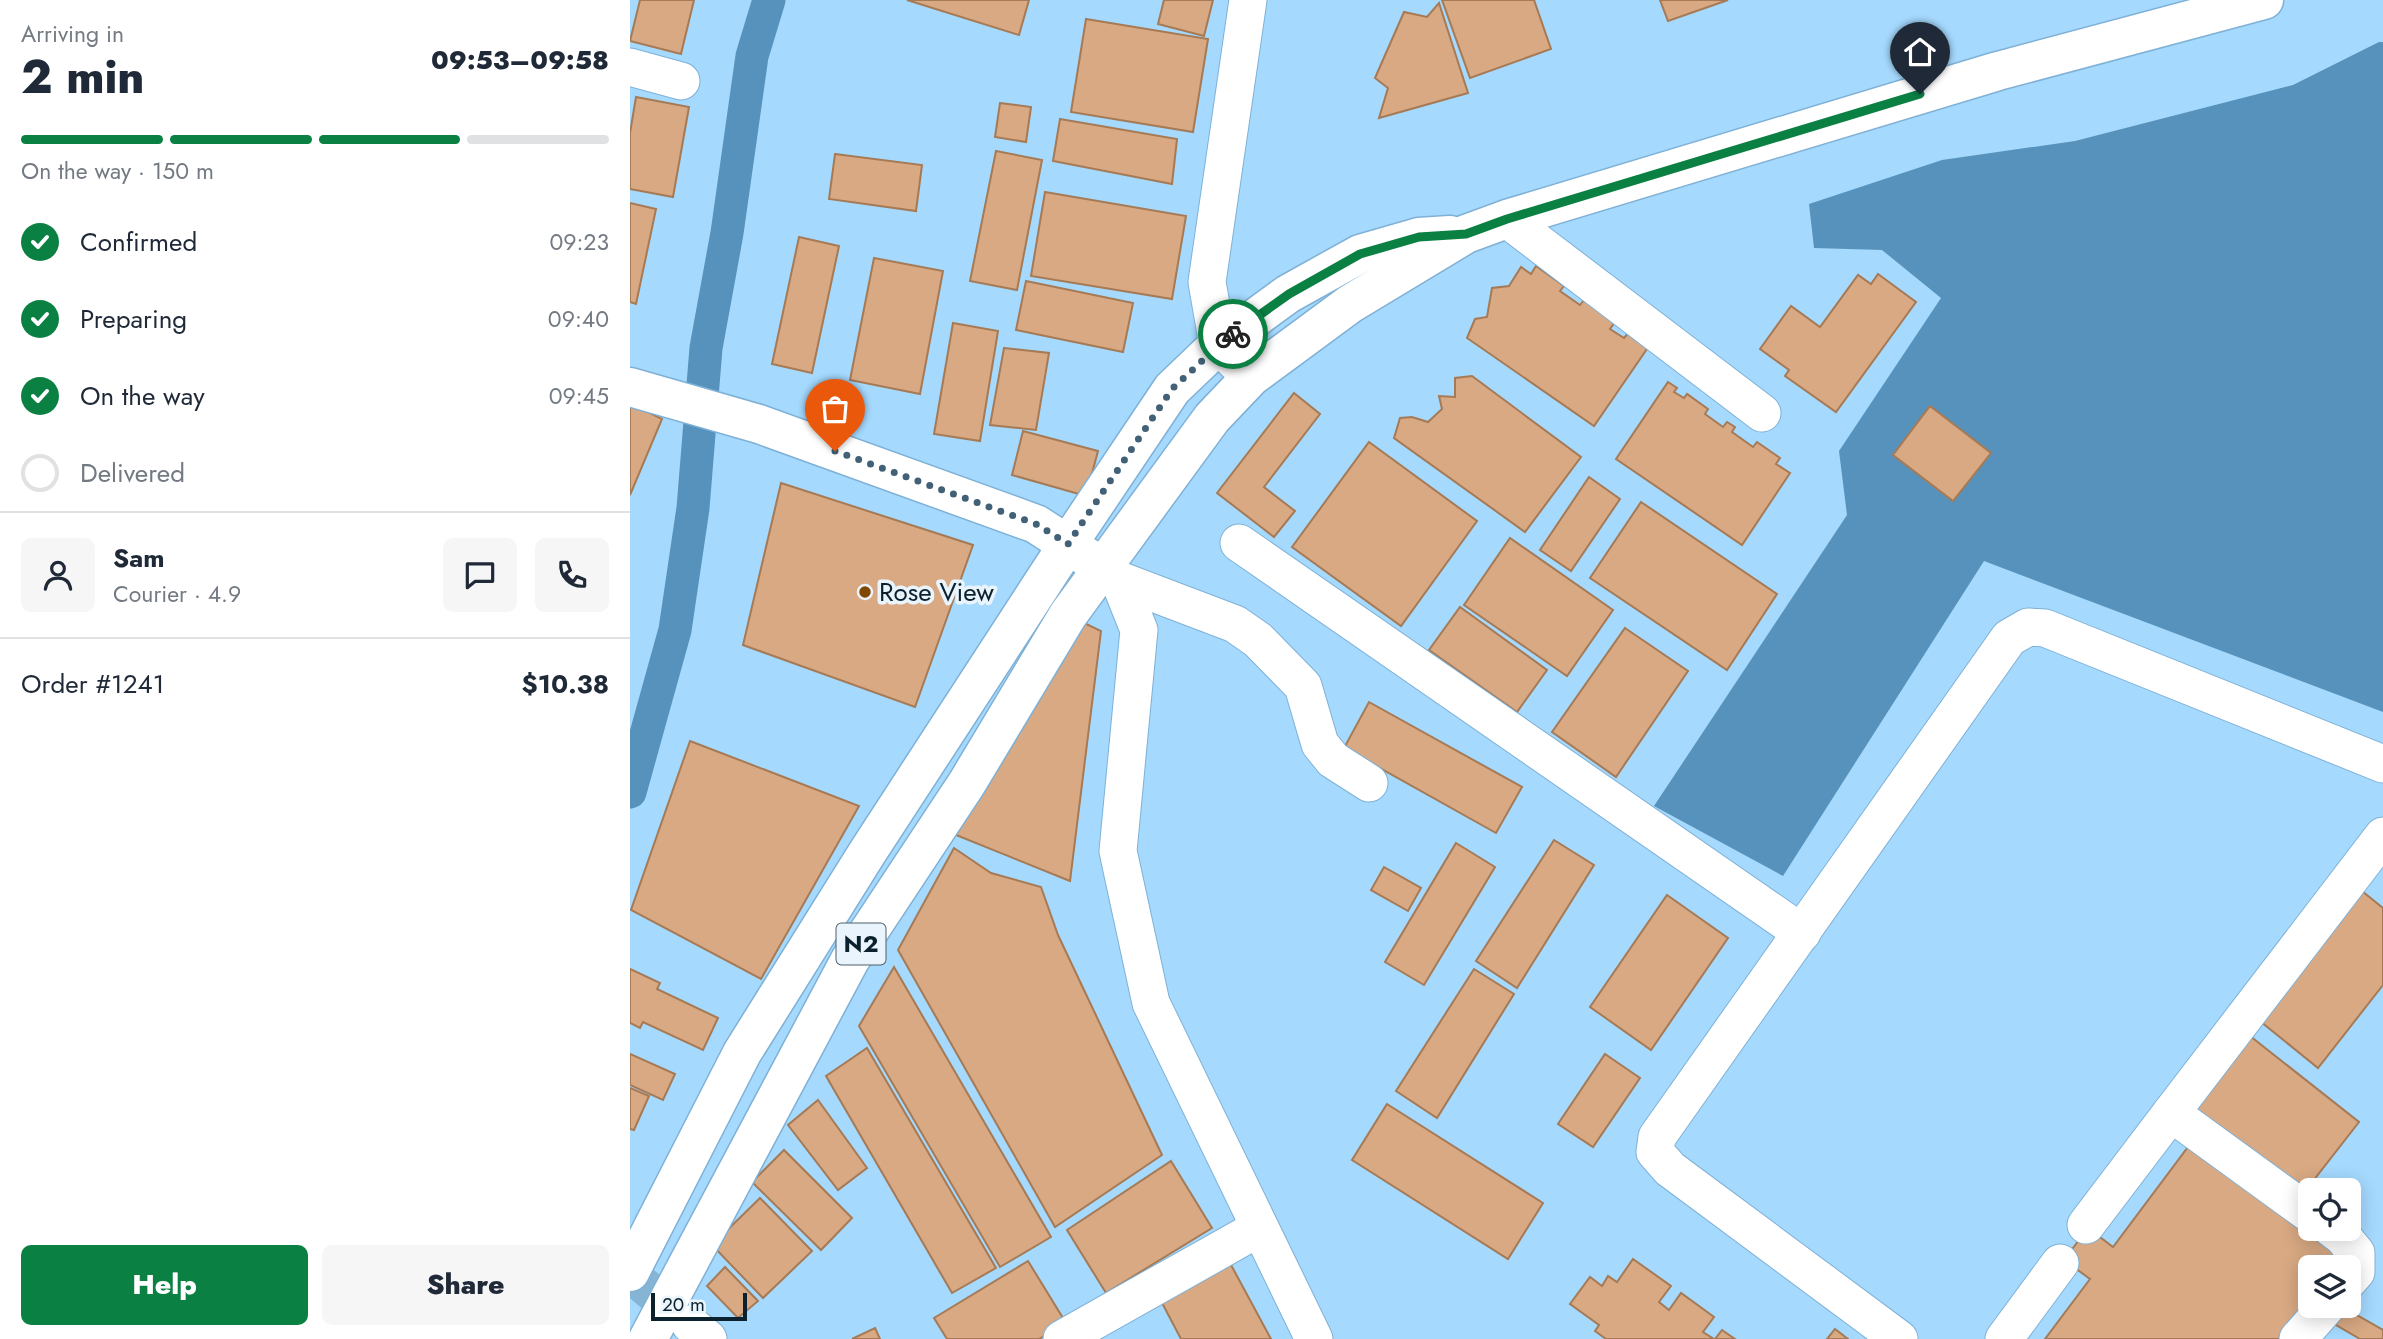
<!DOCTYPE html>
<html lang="en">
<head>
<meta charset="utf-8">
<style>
  :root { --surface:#fff; --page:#f6f6f7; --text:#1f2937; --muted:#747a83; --line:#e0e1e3; --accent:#0b8043 }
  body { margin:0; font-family:Jost,sans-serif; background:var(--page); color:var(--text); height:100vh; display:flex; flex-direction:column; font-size:26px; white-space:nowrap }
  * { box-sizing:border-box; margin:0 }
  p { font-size:23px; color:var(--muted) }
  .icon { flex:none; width:38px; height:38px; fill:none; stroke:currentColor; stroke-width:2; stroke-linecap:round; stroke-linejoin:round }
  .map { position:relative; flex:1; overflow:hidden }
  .side { display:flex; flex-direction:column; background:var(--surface); width:630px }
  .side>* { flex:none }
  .buttons { position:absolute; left:1668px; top:1178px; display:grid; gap:14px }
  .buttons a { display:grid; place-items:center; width:63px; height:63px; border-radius:10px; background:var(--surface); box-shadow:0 4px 18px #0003; font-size:35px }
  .scale { position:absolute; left:21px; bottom:18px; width:96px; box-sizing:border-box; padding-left:7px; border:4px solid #0c212e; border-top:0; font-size:19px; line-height:24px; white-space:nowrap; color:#0c212e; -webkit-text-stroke:5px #eaf4fc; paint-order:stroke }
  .pin { position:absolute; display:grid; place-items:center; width:60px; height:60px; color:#fff; margin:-72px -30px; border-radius:50% 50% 50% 0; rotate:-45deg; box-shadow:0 0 7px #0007 }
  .pin .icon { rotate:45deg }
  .courier { position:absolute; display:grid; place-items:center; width:70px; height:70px; margin:-35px; border:5px solid #0b8043; border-radius:50%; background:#fff; color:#222; box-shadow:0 2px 9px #0007 }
  .summary em { font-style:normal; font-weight:800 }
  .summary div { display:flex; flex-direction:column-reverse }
  .summary { display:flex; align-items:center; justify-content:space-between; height:119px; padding:0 21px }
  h1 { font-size:46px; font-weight:800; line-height:52px }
  .bar { display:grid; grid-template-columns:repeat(4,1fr); gap:10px 7px; align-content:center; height:84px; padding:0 21px }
  .bar i { height:9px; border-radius:5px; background:var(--line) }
  .bar .on { background:var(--accent) }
  .bar p { grid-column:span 4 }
  .line { display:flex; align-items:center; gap:18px; padding:0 21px; border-top:2px solid var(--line) }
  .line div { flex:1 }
  .round { display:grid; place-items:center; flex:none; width:74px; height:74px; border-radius:10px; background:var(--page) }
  ol { padding:0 21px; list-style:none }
  li { display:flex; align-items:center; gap:21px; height:77px }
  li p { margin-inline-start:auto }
  li .icon { padding:7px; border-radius:50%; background:var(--accent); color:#fff; stroke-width:4 }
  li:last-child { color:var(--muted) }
  li i { width:38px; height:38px; border:4px solid var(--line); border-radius:50% }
  .action { display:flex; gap:14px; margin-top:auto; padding:14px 21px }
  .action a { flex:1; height:80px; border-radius:10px; background:var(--accent); color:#fff; font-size:28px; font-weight:800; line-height:80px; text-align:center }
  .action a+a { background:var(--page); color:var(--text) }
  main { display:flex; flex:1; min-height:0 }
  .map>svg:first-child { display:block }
</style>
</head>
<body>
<main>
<section class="side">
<div class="summary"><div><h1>2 min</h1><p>Arriving in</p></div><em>09:53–09:58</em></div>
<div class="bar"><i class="on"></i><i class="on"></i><i class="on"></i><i></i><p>On the way · 150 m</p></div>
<ol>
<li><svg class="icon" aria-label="check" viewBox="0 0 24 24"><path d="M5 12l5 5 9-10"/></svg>Confirmed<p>09:23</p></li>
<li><svg class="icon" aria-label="check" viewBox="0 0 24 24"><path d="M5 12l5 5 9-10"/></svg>Preparing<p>09:40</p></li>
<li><svg class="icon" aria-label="check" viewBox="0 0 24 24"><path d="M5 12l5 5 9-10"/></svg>On the way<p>09:45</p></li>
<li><i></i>Delivered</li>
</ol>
<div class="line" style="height:126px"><a class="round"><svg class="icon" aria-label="person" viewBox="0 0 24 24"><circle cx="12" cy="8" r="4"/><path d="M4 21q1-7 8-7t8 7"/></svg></a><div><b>Sam</b><p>Courier · 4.9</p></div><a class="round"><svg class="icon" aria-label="chat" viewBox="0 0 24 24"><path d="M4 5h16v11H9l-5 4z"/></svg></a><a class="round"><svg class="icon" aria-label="phone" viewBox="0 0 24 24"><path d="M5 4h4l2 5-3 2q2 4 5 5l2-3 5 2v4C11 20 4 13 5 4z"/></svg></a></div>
<div class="line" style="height:91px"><div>Order #1241</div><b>$10.38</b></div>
<div class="action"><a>Help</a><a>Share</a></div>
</section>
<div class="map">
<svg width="1753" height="1339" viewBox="0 0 1753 1339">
  <rect width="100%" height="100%" fill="#a5d9fe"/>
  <path fill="#5692bb" d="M1749,42H1753V712L1354,561L1153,876L1024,806L1217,515L1209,451L1311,298L1252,250L1184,248L1179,204L1312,160L1445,141L1663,85Z"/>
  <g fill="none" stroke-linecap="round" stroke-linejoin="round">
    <path stroke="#5692bb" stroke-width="33" d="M0,792L45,630L63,508L76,348L97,233L122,56L139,0"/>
  </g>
  <g fill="#d8a983" stroke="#a67a55" stroke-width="2">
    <path d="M10,0H64L51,54L0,41Z"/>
    <path d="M277,0H399L389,35Z"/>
    <path d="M534,0H583L574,36L528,24Z"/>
    <path d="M812,0H904L921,49L840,78Z"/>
    <path d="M1030,0H1098L1038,21Z"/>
    <path d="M809,3L838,93L749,118L758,88L745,78L774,12L797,17Z"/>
    <path d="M456,19L578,39L563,132L441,112Z"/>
    <path d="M6,97L59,107L43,197L0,189V133Z"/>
    <path d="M370,103L401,107L396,142L365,137Z"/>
    <path d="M430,119L547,139L542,184L423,161Z"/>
    <path d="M366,151L412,160L387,290L340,281Z"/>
    <path d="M205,154L292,165L286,211L199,199Z"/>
    <path d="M415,192L556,216L542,299L401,276Z"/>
    <path d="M0,203L26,209L6,304L0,302Z"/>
    <path d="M169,237L209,246L182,373L142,364Z"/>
    <path d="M244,258L313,271L290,394L220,380Z"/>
    <path d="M906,266L934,286L930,291L950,305L954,300L985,322L980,329L994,338L999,332L1019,346L964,426L837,338L845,319L857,317L862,288L879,286L891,267L901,274Z"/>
    <path d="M1248,274L1286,302L1206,412L1155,376L1159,370L1130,349L1161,306L1190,327L1228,275L1241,284Z"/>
    <path d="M396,281L503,303L493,352L386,330Z"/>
    <path d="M323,323L368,331L350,441L304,434Z"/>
    <path d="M374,348L419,353L406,430L360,425Z"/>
    <path d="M842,376L951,457L895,532L764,438L770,418L782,417L798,422L812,409L809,396L825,397V378Z"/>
    <path d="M1038,382L1047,388L1044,392L1054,398L1057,394L1078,409L1075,414L1093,427L1097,422L1105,427L1102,432L1123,447L1127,442L1150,458L1146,464L1160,473L1112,545L986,459Z"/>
    <path d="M664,393L690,414L634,487L665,511L644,537L587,493Z"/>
    <path d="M0,403L32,419L0,495Z"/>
    <path d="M1300,406L1361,453L1323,501L1263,455Z"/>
    <path d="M393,431L468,451L456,496L382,475Z"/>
    <path d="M739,442L847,521L771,626L662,547Z"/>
    <path d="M959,477L990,499L941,571L910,550Z"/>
    <path d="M151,483L343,545L285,707L113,645Z"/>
    <path d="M1011,502L1147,594L1097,670L960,578Z"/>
    <path d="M880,538L983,610L937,676L834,605Z"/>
    <path d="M830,607L917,670L887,712L799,650Z"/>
    <path d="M450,621L471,631L440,881L326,835Z"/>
    <path d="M995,628L1058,671L986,777L922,732Z"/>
    <path d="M739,702L892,787L866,833L714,748Z"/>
    <path d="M60,741L229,806L131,979L1,910Z"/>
    <path d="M924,840L964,865L887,988L846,961Z"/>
    <path d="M826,843L865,867L794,985L755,962Z"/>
    <path d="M324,848L361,873L411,887L428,935L532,1155L425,1227L268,950Z"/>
    <path d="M754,867L791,888L778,911L741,890Z"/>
    <path d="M1727,887L1753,908V985L1688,1068L1625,1017Z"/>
    <path d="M1037,895L1098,938L1021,1050L960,1007Z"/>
    <path d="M264,967L421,1237L370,1267L229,1026Z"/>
    <path d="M0,969L30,983L27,989L88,1018L73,1050L13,1022L10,1028L0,1023Z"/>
    <path d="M844,969L884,994L807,1118L766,1091Z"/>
    <path d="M1615,1032L1729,1122L1672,1195L1558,1106Z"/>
    <path d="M237,1048L366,1268L322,1293L196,1076Z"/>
    <path d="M0,1054L45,1074L33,1100L0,1085Z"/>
    <path d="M975,1054L1010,1078L963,1147L928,1124Z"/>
    <path d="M0,1088L19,1096L4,1130L0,1129Z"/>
    <path d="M188,1100L237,1168L208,1190L158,1125Z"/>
    <path d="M757,1104L913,1203L878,1259L722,1160Z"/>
    <path d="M1561,1143L1715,1258L1708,1267H1680V1305L1654,1339H1415L1460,1279L1434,1260L1458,1228L1483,1247Z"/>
    <path d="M154,1150L222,1218L191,1250L122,1182Z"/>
    <path d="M541,1161L582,1228L476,1293L437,1230Z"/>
    <path d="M130,1198L182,1251L133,1298L82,1245Z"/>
    <path d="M1003,1259L1041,1286L1029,1302L1039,1310L1051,1293L1084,1317L1073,1332L1084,1339H976L965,1331L969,1325L940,1304L960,1277L972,1286L978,1276L987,1282Z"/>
    <path d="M398,1261L436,1323L409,1339H317L304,1318Z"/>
    <path d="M600,1263L641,1339H551L531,1301Z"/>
    <path d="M95,1267L128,1301L108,1318L77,1286Z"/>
    <path d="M1711,1306L1753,1330V1339H1730L1696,1319Z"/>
    <path d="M245,1328L250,1339H222Z"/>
    <path d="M1205,1329L1218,1339H1197Z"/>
    <path d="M1092,1330L1105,1339H1085Z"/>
  </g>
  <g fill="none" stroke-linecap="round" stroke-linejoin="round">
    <path stroke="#86b4d4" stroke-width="37" stroke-dasharray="37 18" stroke-linecap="butt" d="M0,1274L59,1324"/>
    <defs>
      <g id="minor">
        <path d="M618,0L577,282L588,345L621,377"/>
        <path d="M0,67L51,81"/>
        <path d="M877,219L1132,413"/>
        <path d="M609,543L1172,933"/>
        <path d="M472,567L489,580L509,630L488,851L521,1003L684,1339"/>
        <path d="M489,580L605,624L628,640L673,686L690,744L703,760L739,783"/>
        <path d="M1680,1214L1541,1113L1753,836"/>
        <path d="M1456,1225L1541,1113"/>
        <path d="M1701,1228L1713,1237L1726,1253V1272L1718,1281"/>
        <path d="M60,1324L78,1339"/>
        <path d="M432,1339L629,1228"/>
        <path d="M1269,1339L1040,1169L1025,1152L1027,1137L1379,638L1398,627L1415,628L1753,764"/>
        <path d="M1374,1339L1430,1263"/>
        <path d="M1668,1339L1697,1306"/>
      </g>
      <path id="major" d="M0,387L129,424L406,524L472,567"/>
      <g id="highway">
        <path d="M0,1272L112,1053L237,853L438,544L542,389L588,345L658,294L730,254L789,237L820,235"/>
        <path d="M18,1339L220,960L337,783L438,615L582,418L621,377L720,304L836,234L877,219L1368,71L1634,0"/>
      </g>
    </defs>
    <use href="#minor" stroke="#7fb1d6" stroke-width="39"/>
    <use href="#major" stroke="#7fb1d6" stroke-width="41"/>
    <use href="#highway" stroke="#7fb1d6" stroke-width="41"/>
    <use href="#minor" stroke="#fff" stroke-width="37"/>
    <use href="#major" stroke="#fff" stroke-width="38"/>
    <use href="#highway" stroke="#fff" stroke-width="38"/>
  </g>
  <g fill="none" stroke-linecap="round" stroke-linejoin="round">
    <path stroke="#426177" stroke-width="7" stroke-dasharray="0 12.6" d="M205,451L406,524L438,544L542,389L589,345L603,334"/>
    <path stroke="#0b8043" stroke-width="9" d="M603,334L659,294L730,254L789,237L836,234L877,219L1290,94"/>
  </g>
  <circle fill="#814600" stroke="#eaf4fc" stroke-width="2.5" cx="235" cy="592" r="7"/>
  <g text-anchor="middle" stroke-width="7" stroke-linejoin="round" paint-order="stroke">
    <rect fill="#eaf4fc" stroke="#4f606c" stroke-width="2" x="206.5" y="923.5" width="49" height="41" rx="5"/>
    <g font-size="24" font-weight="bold" fill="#0c212e">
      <text x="231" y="952">N2</text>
    </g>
    <g font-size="26" fill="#0c212e" stroke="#eaf4fc" text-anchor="start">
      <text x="249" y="601">Rose View</text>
    </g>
  </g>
</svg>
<div class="buttons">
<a><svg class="icon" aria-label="locate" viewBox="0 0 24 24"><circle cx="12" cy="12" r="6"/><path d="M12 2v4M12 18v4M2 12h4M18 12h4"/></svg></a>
<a><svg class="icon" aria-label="layers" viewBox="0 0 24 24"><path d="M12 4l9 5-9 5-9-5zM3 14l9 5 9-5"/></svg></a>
</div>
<div class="scale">20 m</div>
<div class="pin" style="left:205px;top:451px;background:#ea580c"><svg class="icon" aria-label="bag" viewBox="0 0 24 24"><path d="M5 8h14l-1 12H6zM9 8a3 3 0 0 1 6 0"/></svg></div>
<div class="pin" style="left:1290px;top:94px;background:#1f2937"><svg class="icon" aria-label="home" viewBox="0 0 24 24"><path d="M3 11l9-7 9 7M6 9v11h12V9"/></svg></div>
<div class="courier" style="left:603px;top:334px"><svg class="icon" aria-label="bike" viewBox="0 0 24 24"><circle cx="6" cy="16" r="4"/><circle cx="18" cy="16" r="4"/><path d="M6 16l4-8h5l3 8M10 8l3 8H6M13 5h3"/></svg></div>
</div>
</main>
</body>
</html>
